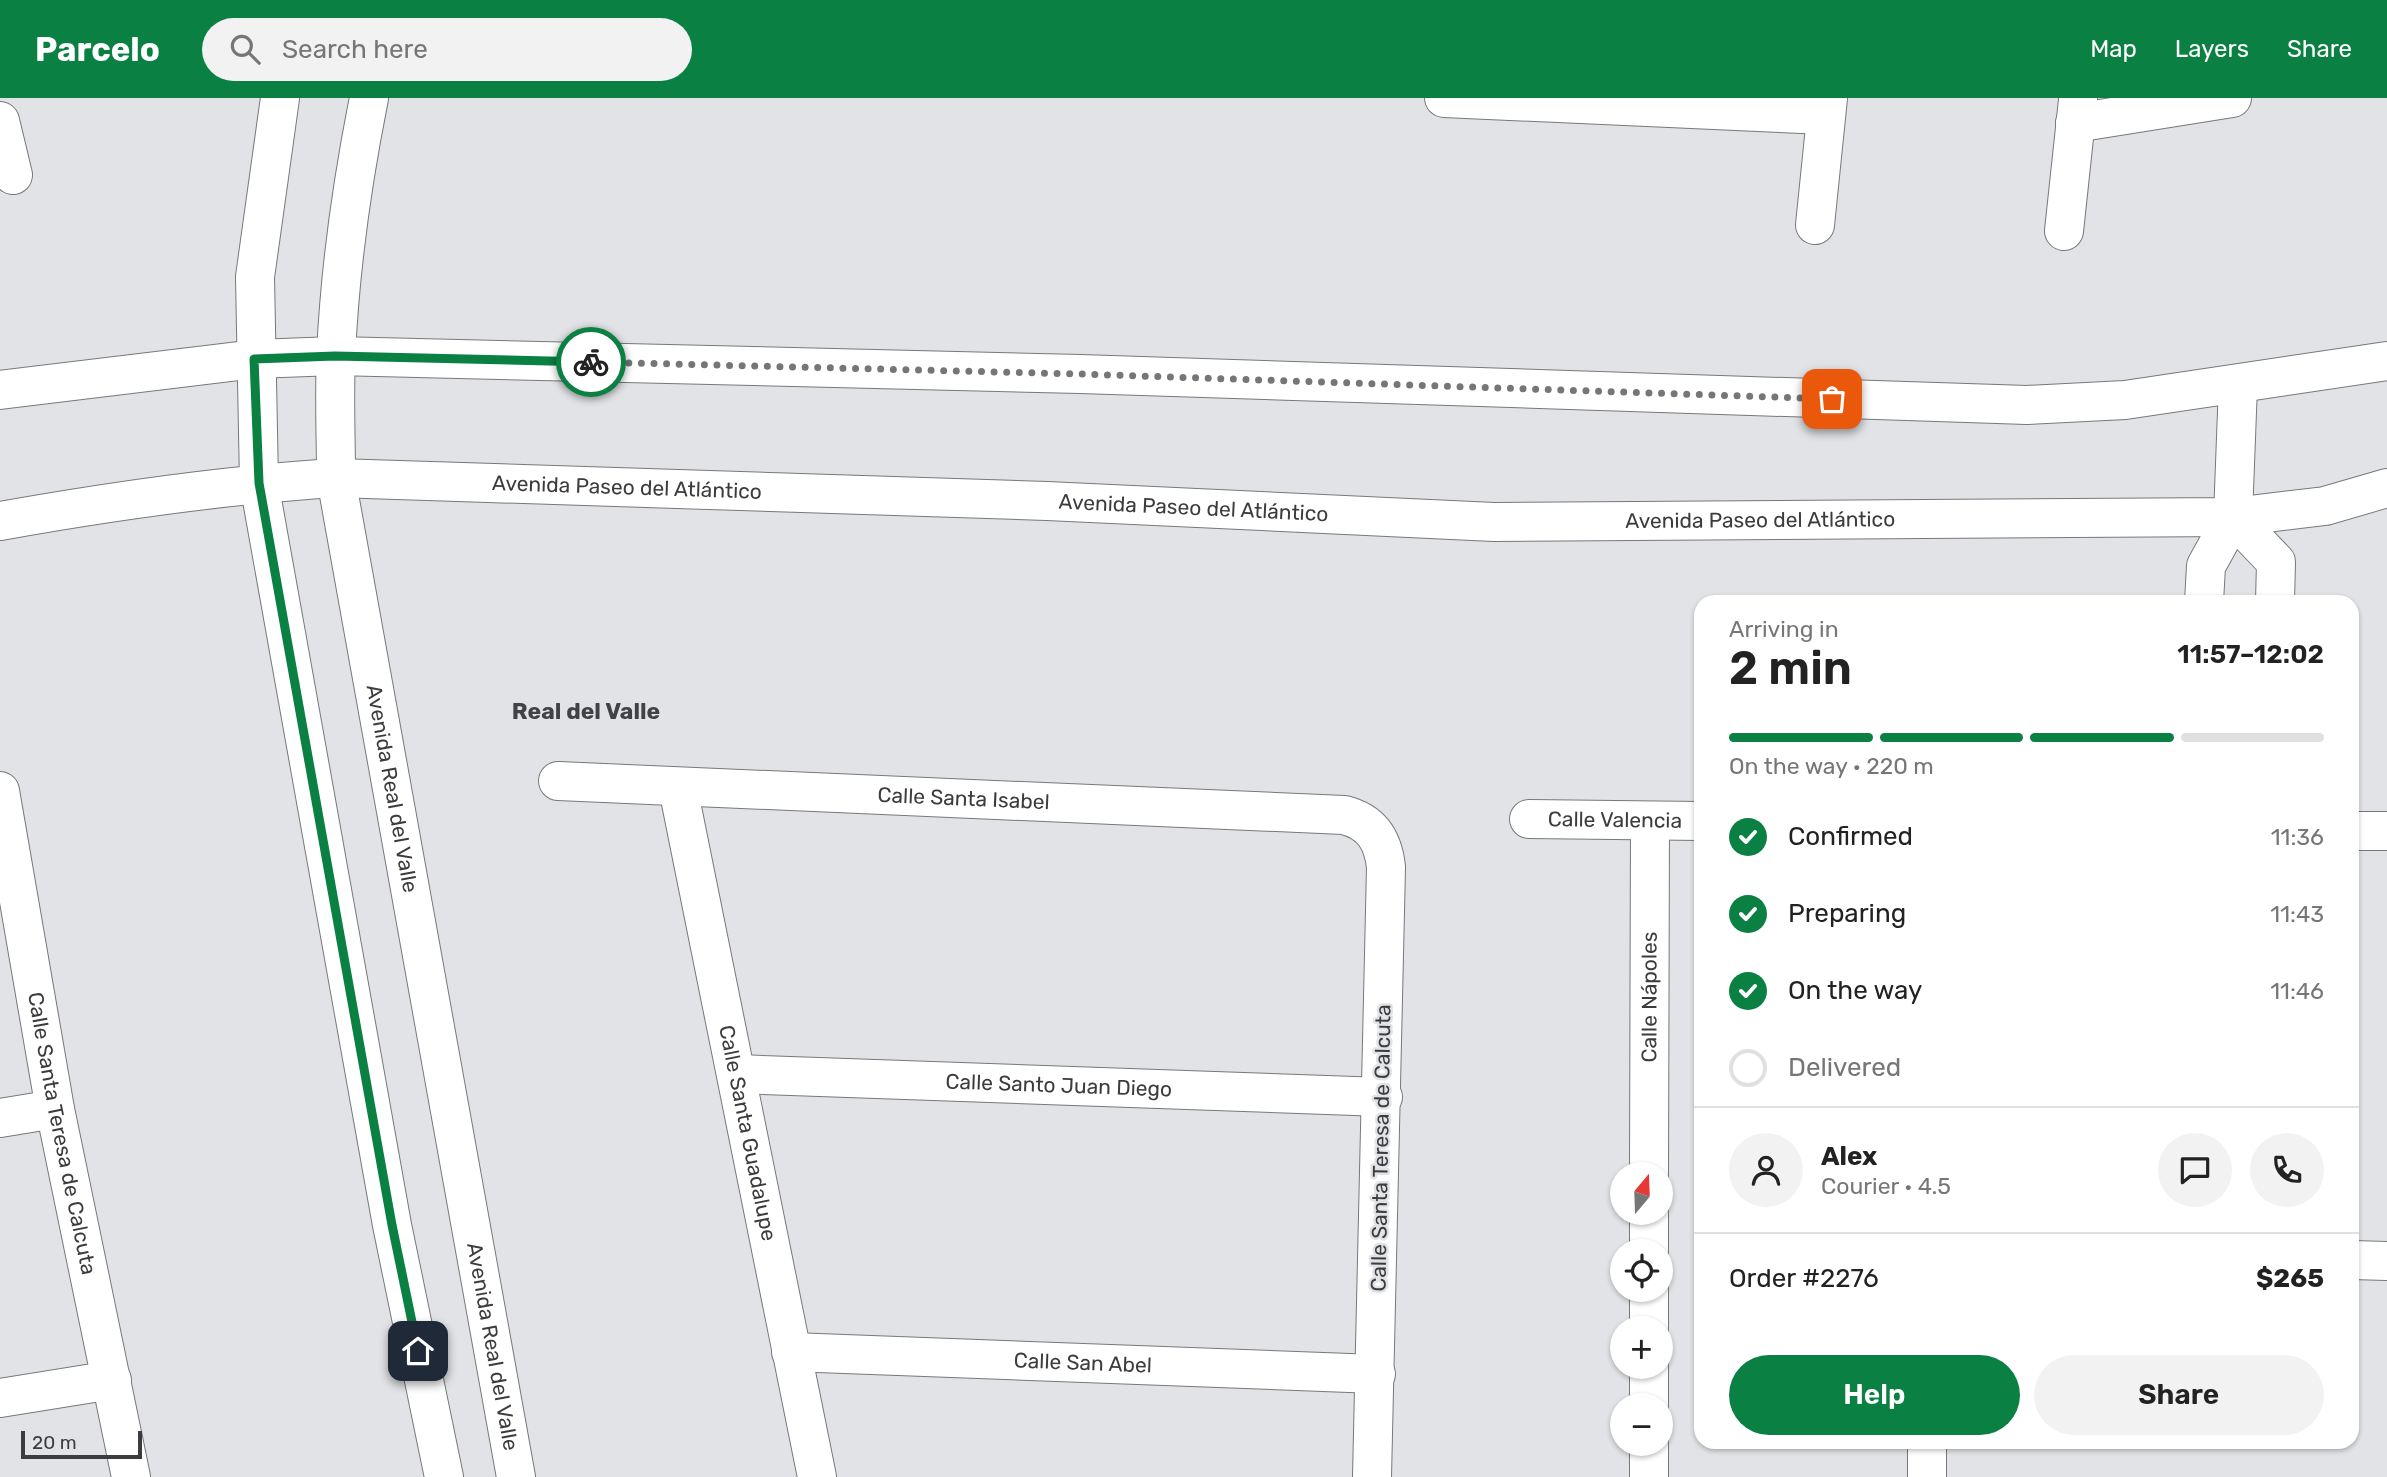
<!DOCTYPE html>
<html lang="en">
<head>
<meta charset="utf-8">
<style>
  :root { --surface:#fff; --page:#f2f2f2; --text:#222; --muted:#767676; --line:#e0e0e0; --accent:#0b8043 }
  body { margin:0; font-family:Rubik,sans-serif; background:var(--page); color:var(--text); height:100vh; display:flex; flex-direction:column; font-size:26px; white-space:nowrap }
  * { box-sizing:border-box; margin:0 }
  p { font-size:23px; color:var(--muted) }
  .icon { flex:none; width:38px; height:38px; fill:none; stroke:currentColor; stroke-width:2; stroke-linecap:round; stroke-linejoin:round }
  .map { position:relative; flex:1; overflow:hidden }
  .panel { position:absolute; left:1694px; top:497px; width:665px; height:854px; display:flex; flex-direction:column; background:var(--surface); border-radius:21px; box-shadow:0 2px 5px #0004 }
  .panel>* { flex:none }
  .needle { width:46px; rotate:19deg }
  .controls { position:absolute; left:1610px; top:1064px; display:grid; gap:14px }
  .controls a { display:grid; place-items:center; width:63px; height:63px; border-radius:50%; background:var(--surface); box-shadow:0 2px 5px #0004; font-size:35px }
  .scale { position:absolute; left:21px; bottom:18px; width:121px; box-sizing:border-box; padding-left:7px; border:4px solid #3b3c3d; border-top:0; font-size:19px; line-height:24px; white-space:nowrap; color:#3b3c3d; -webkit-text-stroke:5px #e1e3e6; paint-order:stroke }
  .pin { position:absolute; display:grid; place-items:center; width:60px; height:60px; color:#fff; margin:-30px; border-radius:14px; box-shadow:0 4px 10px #0006 }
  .courier { position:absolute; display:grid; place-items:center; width:70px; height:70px; margin:-35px; border:5px solid #0b8043; border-radius:50%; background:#fff; color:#222; box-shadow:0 2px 9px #0007 }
  .overview em { font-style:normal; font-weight:600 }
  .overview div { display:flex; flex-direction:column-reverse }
  .overview { display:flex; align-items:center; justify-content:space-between; height:119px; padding:0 35px }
  h1 { font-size:46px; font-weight:600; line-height:52px }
  .bar { display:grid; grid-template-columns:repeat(4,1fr); gap:10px 7px; align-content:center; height:84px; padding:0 35px }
  .bar i { height:9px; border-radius:5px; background:var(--line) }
  .bar .current { background:var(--accent) }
  .bar p { grid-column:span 4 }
  .line { display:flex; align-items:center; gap:18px; padding:0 35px; border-top:2px solid var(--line) }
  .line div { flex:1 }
  .round { display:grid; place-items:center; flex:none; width:74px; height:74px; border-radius:37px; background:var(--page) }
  ol { padding:0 35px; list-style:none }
  li { display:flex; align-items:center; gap:21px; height:77px }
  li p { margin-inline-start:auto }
  li .icon { padding:7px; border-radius:50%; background:var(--accent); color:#fff; stroke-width:4 }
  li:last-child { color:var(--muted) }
  li i { width:38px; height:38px; border:4px solid var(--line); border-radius:50% }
  .action { display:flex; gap:14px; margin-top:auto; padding:14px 35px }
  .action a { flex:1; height:80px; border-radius:42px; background:var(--accent); color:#fff; font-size:28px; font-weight:600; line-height:80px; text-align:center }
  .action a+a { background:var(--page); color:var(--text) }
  header { display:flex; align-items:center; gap:42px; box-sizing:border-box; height:98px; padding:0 35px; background:var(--accent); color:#fff }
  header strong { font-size:33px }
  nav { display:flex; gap:38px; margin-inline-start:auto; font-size:24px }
  .search { width:490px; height:63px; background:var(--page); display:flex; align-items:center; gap:18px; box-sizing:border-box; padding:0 24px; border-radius:38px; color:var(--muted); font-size:26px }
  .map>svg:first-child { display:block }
</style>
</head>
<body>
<header>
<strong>Parcelo</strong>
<div class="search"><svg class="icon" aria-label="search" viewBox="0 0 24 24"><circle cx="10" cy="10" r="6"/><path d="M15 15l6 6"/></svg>Search here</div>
<nav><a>Map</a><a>Layers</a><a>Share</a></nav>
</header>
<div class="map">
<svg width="2387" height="1379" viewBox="0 0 2387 1379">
  <rect width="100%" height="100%" fill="#e1e3e6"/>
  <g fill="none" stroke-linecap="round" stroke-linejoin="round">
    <defs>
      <g id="minor">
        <path d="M1444,0L1826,17"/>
        <path d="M0,23L13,77"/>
        <path d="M2075,25L2232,0"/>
        <path d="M1815,127L1828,0"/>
        <path d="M2064,133L2078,2"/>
        <path d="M2233,419L2276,464L2275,504"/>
        <path d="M2204,504L2206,468L2233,419L2238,287"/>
        <path id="s1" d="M558,683L1344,717C1372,724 1383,742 1386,769L1372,1379"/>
        <path id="s2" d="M678,690L817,1379"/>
        <path id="s3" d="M0,693L55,1011L131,1379"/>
        <path id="s4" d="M1529,721L1701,723"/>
        <path d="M2352,733H2387"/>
        <path id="s5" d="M737,976L1383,999"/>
        <path d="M0,1020L55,1011"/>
        <path id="s6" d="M1649,1076L1650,723"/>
        <path d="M1649,1153V1115"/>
        <path d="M2352,1162L2387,1163"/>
        <path d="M1649,1230V1192"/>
        <path id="s7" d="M791,1254L1376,1276"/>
        <path d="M0,1300L112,1282"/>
        <path d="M1649,1307V1269"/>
        <path d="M1927,1344V1379"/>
        <path d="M1649,1379V1346"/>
      </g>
      <g id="tertiary">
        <path d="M280,0L255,179L259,385L392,1127L444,1379"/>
        <path id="s8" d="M369,0C352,85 340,170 336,256C334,297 336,339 336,380L516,1379"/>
        <path d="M0,292L255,261L335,258L1080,276L2027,307L2125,302L2387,263"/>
        <path id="s9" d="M0,423C112,403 223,387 336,380L1047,403L1494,424L2233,419L2325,408L2387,390"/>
      </g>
    </defs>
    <use href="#minor" stroke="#76787a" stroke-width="40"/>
    <use href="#tertiary" stroke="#76787a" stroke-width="40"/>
    <use href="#minor" stroke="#fff" stroke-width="38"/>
    <use href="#tertiary" stroke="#fff" stroke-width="38"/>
  </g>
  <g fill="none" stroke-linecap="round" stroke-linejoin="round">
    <path stroke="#757678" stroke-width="7" stroke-dasharray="0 12.6" d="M591,264L1080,276L1832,301"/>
    <path stroke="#0b8043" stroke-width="9" d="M418,1253L392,1127L259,385L254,261L335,258L591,264"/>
  </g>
  <g text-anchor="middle" stroke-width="5" stroke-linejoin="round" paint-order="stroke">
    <g font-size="21" fill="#3b3c3d" stroke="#e1e3e6">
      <text dy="7" stroke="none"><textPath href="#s9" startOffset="630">Avenida Paseo del Atlántico</textPath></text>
      <text dy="7" stroke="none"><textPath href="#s9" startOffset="1197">Avenida Paseo del Atlántico</textPath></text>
      <text dy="7" stroke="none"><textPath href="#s9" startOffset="1764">Avenida Paseo del Atlántico</textPath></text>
      <text dy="7" stroke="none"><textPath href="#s8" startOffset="698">Avenida Real del Valle</textPath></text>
      <text dy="7" stroke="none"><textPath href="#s1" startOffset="406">Calle Santa Isabel</textPath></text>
      <text dy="7" stroke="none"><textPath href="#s4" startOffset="86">Calle Valencia</textPath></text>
      <text dy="7" stroke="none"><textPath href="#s6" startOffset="177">Calle Nápoles</textPath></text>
      <text dy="7" stroke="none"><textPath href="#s5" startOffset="322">Calle Santo Juan Diego</textPath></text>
      <text dy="7" stroke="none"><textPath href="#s2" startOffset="352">Calle Santa Guadalupe</textPath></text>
      <text dy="7" stroke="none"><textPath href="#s3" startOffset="348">Calle Santa Teresa de Calcuta</textPath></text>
      <text transform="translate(1381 1050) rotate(-89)" y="7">Calle Santa Teresa de Calcuta</text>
      <text dy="7" stroke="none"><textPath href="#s8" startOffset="1265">Avenida Real del Valle</textPath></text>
      <text dy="7" stroke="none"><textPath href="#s7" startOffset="292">Calle San Abel</textPath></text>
    </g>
    <g font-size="23" font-weight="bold" fill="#414245" stroke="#e1e3e6">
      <text x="586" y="621">Real del Valle</text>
    </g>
  </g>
</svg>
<div class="controls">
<a><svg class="needle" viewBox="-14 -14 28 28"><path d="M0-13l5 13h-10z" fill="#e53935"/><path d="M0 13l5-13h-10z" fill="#767676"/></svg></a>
<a><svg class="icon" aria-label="locate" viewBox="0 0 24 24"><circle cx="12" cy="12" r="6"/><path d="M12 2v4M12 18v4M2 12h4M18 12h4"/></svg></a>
<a>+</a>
<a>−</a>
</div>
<div class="scale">20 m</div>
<div class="pin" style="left:1832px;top:301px;background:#ea580c"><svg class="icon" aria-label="bag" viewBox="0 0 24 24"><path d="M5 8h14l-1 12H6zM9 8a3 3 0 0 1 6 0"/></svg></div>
<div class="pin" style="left:418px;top:1253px;background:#1f2937"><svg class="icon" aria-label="home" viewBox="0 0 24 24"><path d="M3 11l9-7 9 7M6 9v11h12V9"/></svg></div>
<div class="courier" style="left:591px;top:264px"><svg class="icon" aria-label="bike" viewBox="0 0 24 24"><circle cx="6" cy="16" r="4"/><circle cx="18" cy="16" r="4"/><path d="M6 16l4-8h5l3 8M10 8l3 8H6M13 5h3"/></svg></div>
<section class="panel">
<div class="overview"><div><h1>2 min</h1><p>Arriving in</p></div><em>11:57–12:02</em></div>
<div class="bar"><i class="current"></i><i class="current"></i><i class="current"></i><i></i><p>On the way · 220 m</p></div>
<ol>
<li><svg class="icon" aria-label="check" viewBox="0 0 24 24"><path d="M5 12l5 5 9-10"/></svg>Confirmed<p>11:36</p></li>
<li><svg class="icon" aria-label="check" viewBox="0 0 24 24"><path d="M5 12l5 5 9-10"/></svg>Preparing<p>11:43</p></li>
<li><svg class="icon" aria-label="check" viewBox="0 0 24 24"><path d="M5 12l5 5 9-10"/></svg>On the way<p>11:46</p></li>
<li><i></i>Delivered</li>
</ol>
<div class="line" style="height:126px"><a class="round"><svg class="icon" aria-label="person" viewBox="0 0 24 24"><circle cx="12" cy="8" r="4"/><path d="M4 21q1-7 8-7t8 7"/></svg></a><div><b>Alex</b><p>Courier · 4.5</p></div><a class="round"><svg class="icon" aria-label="chat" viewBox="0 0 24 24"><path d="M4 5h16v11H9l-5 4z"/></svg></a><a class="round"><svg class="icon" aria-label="phone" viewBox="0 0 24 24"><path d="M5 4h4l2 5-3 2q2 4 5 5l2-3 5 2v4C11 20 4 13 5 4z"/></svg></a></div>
<div class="line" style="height:91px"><div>Order #2276</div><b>$265</b></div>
<div class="action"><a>Help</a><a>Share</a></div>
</section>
</div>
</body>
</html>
